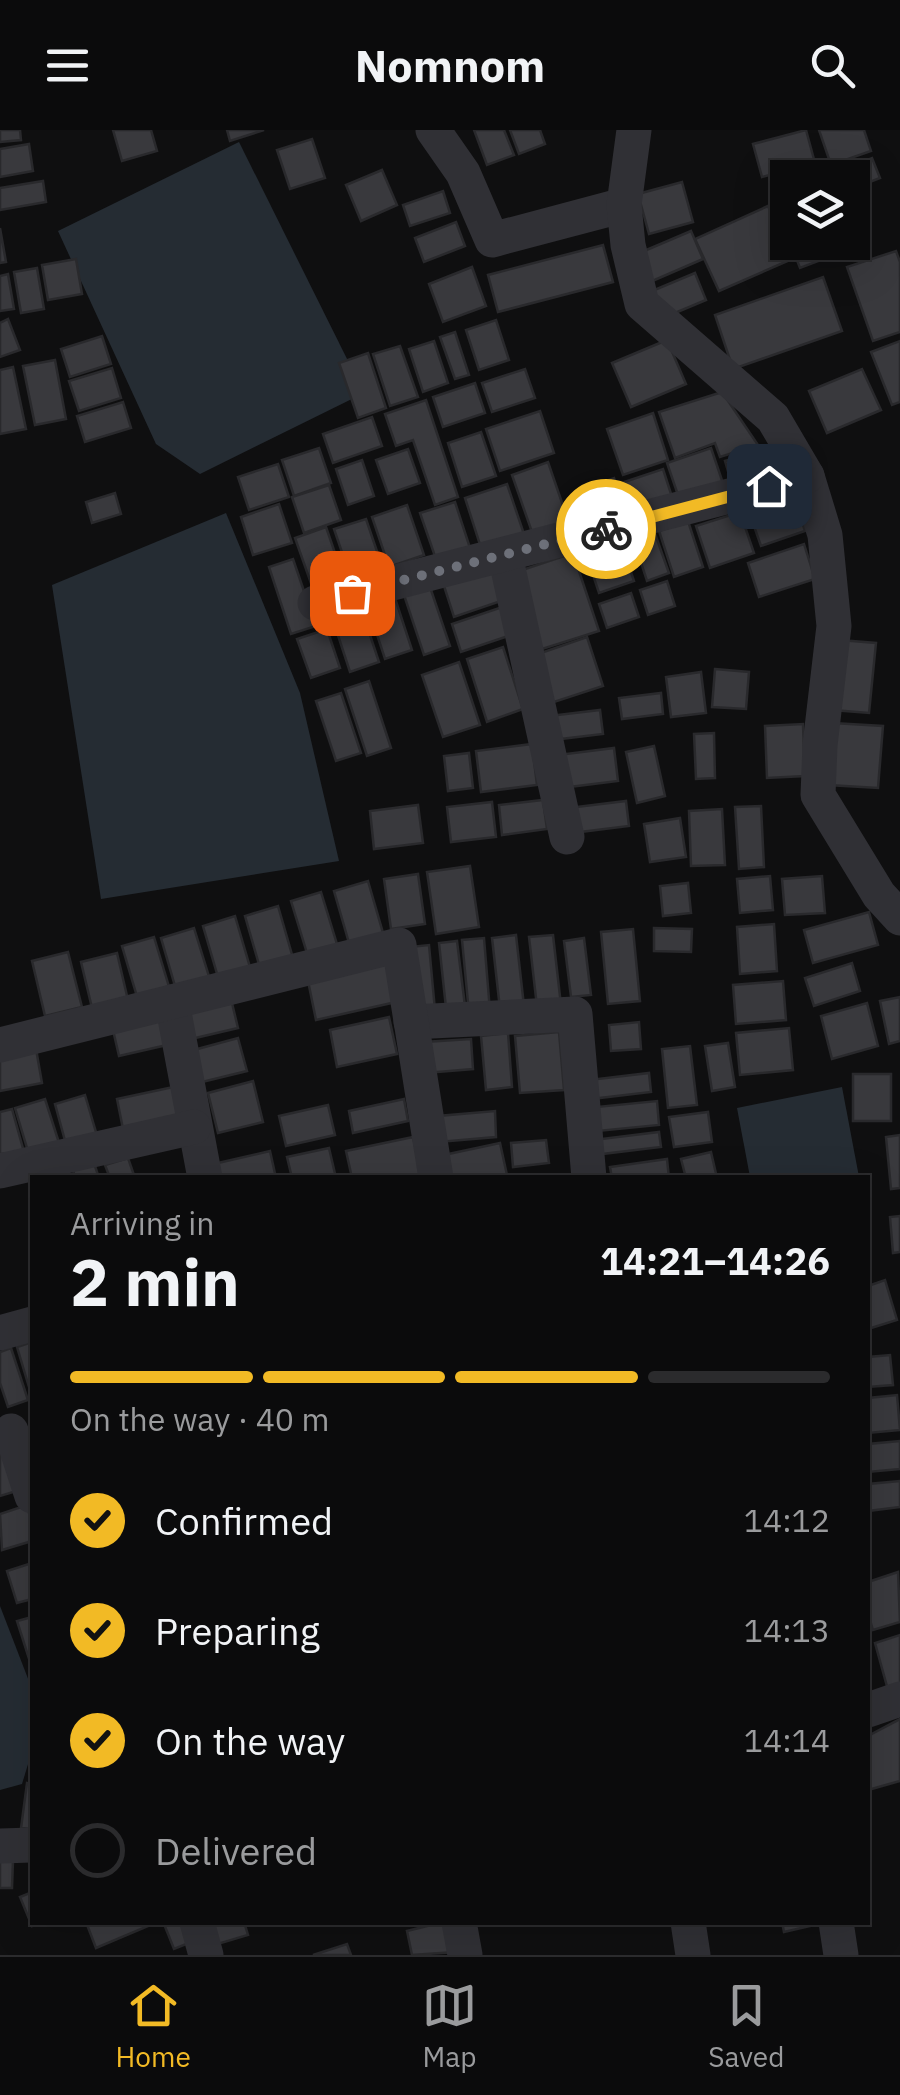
<!DOCTYPE html>
<html lang="en">
<head>
<meta charset="utf-8">
<style>
  :root { --surface:#0b0b0c; --page:#19191a; --text:#f1f3f6; --muted:#9a9b9d; --line:#2b2b2d; --accent:#f2ba25 }
  body { margin:0; font-family:"IBM Plex Sans",sans-serif; background:var(--page); color:var(--text); height:100vh; display:flex; flex-direction:column; font-size:38px; white-space:nowrap }
  * { box-sizing:border-box; margin:0 }
  p { font-size:32px; color:var(--muted) }
  .icon { flex:none; width:55px; height:55px; fill:none; stroke:currentColor; stroke-width:2; stroke-linecap:round; stroke-linejoin:round }
  .map { position:relative; flex:1; overflow:hidden }
  .drawer { position:absolute; left:30px; top:1045px; width:840px; height:750px; display:flex; flex-direction:column; background:var(--surface); border-radius:0px; box-shadow:0 10px 40px #0002,0 0 0 2px var(--line) }
  .drawer>* { flex:none }
  .fabs { position:absolute; left:770px; top:30px; display:grid; gap:20px }
  .fabs a { display:grid; place-items:center; width:100px; height:100px; border-radius:0px; background:var(--surface); box-shadow:0 10px 40px #0002,0 0 0 2px var(--line); font-size:50px }
  .pin { position:absolute; display:grid; place-items:center; width:85px; height:85px; color:#fff; margin:-42px; border-radius:20px; box-shadow:0 5px 15px #0006 }
  .courier { position:absolute; display:grid; place-items:center; width:100px; height:100px; margin:-50px; border:8px solid #f2ba25; border-radius:50%; background:#fff; color:#222; box-shadow:0 2px 12px #0007 }
  .overview em { font-style:normal; font-weight:700 }
  .overview div { display:flex; flex-direction:column-reverse }
  .overview { display:flex; align-items:center; justify-content:space-between; height:170px; padding:0 40px }
  h1 { font-size:65px; font-weight:700; line-height:75px }
  .bar { display:grid; grid-template-columns:repeat(4,1fr); gap:15px 10px; align-content:center; height:120px; padding:0 40px }
  .bar i { height:12px; border-radius:8px; background:var(--line) }
  .bar .selected { background:var(--accent) }
  .bar p { grid-column:span 4 }
  ol { padding:0 40px; list-style:none }
  li { display:flex; align-items:center; gap:30px; height:110px }
  li p { margin-inline-start:auto }
  li .icon { padding:10px; border-radius:50%; background:var(--accent); color:#111; stroke-width:4 }
  li:last-child { color:var(--muted) }
  li i { width:55px; height:55px; border:5px solid var(--line); border-radius:50% }
  header { display:flex; justify-content:space-between; align-items:center; height:130px; padding:0 40px; background:var(--surface); font-size:45px; font-weight:700 }
  .tab-bar { display:flex; justify-content:space-around; align-items:center; height:140px; border-top:2px solid var(--line); background:var(--surface); font-size:28px; color:var(--muted) }
  .tab-bar a { display:grid; justify-items:center; gap:5px }
  .tab-bar .selected { color:var(--accent) }
  .map>svg:first-child { display:block }
</style>
</head>
<body>
<header><svg class="icon" aria-label="menu" viewBox="0 0 24 24"><path d="M4 6h16M4 12h16M4 18h16"/></svg>Nomnom<svg class="icon" aria-label="search" viewBox="0 0 24 24"><circle cx="10" cy="10" r="6"/><path d="M15 15l6 6"/></svg></header>
<div class="map">
<svg width="900" height="1825" viewBox="0 0 900 1825">
  <rect width="100%" height="100%" fill="#0f0f10"/>
  <g fill="#252c33">
    <path d="M239,12L364,263L200,344L156,314L58,101Z"/>
    <path d="M226,383L300,563L339,731L101,769L52,455Z"/>
    <path d="M842,957L859,1047H750L737,978Z"/>
    <path d="M0,1476L32,1559V1621L22,1654L0,1660Z"/>
  </g>
  <g fill="#39393d" stroke="#29292c" stroke-width="2.5">
    <path d="M0,0H20L21,10L0,12Z"/>
    <path d="M113,0H151L157,21L122,31Z"/>
    <path d="M227,0H264L230,11Z"/>
    <path d="M474,0H504L514,25L487,35Z"/>
    <path d="M510,0H540L545,14L519,24Z"/>
    <path d="M806,0L815,33L762,47L753,14Z"/>
    <path d="M819,0H864L871,21L831,35Z"/>
    <path d="M312,9L325,48L290,59L277,20Z"/>
    <path d="M29,14L33,41L0,47V19Z"/>
    <path d="M872,28L880,48L852,59V48H839L837,42Z"/>
    <path d="M819,36L823,48H788L787,95L772,51Z"/>
    <path d="M382,40L397,75L361,91L346,55Z"/>
    <path d="M43,51L46,72L0,80V58Z"/>
    <path d="M682,52L693,92L649,104L638,64Z"/>
    <path d="M443,61L450,83L410,96L403,75Z"/>
    <path d="M768,76L792,129L719,161L695,109Z"/>
    <path d="M456,92L465,116L424,132L415,108Z"/>
    <path d="M0,98L6,132L0,133Z"/>
    <path d="M691,101L703,129L650,152L637,124Z"/>
    <path d="M790,112H844L847,120L800,138Z"/>
    <path d="M603,115L613,152L498,182L488,145Z"/>
    <path d="M896,121L900,132V202L873,211L847,137Z"/>
    <path d="M76,129L82,164L48,170L42,135Z"/>
    <path d="M472,137L486,176L443,192L429,154Z"/>
    <path d="M37,138L44,179L21,183L14,142Z"/>
    <path d="M695,143L706,170L663,188L652,161Z"/>
    <path d="M8,144L14,179L0,181V146Z"/>
    <path d="M823,147L842,201L733,239L715,185Z"/>
    <path d="M8,189L20,220L0,227V193Z"/>
    <path d="M496,190L509,230L479,240L466,200Z"/>
    <path d="M455,202L469,245L455,249L440,207Z"/>
    <path d="M102,206L111,234L70,247L61,219Z"/>
    <path d="M667,210L686,254L631,277L612,233Z"/>
    <path d="M434,211L448,253L423,262L409,219Z"/>
    <path d="M900,211V272L892,275L871,222Z"/>
    <path d="M400,216L418,267L390,276L373,224Z"/>
    <path d="M368,223L386,278L358,288L339,233Z"/>
    <path d="M55,230L66,289L35,295L23,236Z"/>
    <path d="M13,237L26,299L0,304V240Z"/>
    <path d="M112,238L121,268L79,281L69,251Z"/>
    <path d="M525,239L535,268L492,282L482,253Z"/>
    <path d="M862,239L881,280L827,303L809,261Z"/>
    <path d="M475,253L485,283L443,297L433,267Z"/>
    <path d="M722,262L758,315L720,327L715,313L675,328L659,282Z"/>
    <path d="M426,270L458,367L435,375L413,310L396,316L385,284Z"/>
    <path d="M123,272L131,298L85,312L77,286Z"/>
    <path d="M540,281L554,323L500,341L486,299Z"/>
    <path d="M653,283L668,330L623,345L607,299Z"/>
    <path d="M372,287L382,316L333,333L323,304Z"/>
    <path d="M481,302L496,346L462,357L448,313Z"/>
    <path d="M319,318L331,353L294,366L282,330Z"/>
    <path d="M711,318L725,359L681,374L667,333Z"/>
    <path d="M775,318L784,349L734,362L725,331Z"/>
    <path d="M408,319L420,353L388,364L376,330Z"/>
    <path d="M362,330L374,366L348,375L336,339Z"/>
    <path d="M548,332L569,393L533,405L512,345Z"/>
    <path d="M278,334L289,367L249,380L238,347Z"/>
    <path d="M663,339L673,370L634,384L624,352Z"/>
    <path d="M614,348L625,382L600,390L589,357Z"/>
    <path d="M507,354L525,407L482,421L465,368Z"/>
    <path d="M329,355L341,390L304,403L292,367Z"/>
    <path d="M115,363L121,384L92,393L86,372Z"/>
    <path d="M794,367L805,401L761,416L749,382Z"/>
    <path d="M455,372L472,424L438,435L420,383Z"/>
    <path d="M279,374L292,413L253,425L241,387Z"/>
    <path d="M407,375L424,425L389,437L372,387Z"/>
    <path d="M740,382L754,423L710,438L696,396Z"/>
    <path d="M366,389L383,439L351,449L334,399Z"/>
    <path d="M688,391L703,437L674,447L659,401Z"/>
    <path d="M326,397L344,449L313,459L295,408Z"/>
    <path d="M653,398L669,443L647,451L632,405Z"/>
    <path d="M619,407L634,451L599,463L584,418Z"/>
    <path d="M804,414L815,449L759,467L748,433Z"/>
    <path d="M573,423L599,501L539,520L513,443Z"/>
    <path d="M293,429L316,496L291,504L269,437Z"/>
    <path d="M494,439L504,470L454,487L444,456Z"/>
    <path d="M667,451L675,476L648,485L640,460Z"/>
    <path d="M429,454L450,516L424,525L403,462Z"/>
    <path d="M393,462L412,520L385,529L366,471Z"/>
    <path d="M631,463L639,487L607,498L599,474Z"/>
    <path d="M360,475L379,532L350,542L331,484Z"/>
    <path d="M508,475L517,503L461,522L452,494Z"/>
    <path d="M327,499L340,538L311,548L297,509Z"/>
    <path d="M587,507L603,556L551,573L535,525Z"/>
    <path d="M840,510L876,513L869,583L833,580Z"/>
    <path d="M503,517L523,579L487,592L467,529Z"/>
    <path d="M459,532L480,595L443,607L422,545Z"/>
    <path d="M715,539L749,542L746,579L712,577Z"/>
    <path d="M701,542L706,583L671,587L666,547Z"/>
    <path d="M369,551L391,618L367,626L345,559Z"/>
    <path d="M341,563L361,623L336,631L316,571Z"/>
    <path d="M661,563L663,584L622,589L619,568Z"/>
    <path d="M600,580L603,604L552,610L549,586Z"/>
    <path d="M833,593L883,596L878,658L828,655Z"/>
    <path d="M803,594L805,646L767,648L765,596Z"/>
    <path d="M714,603L715,648L696,649L694,604Z"/>
    <path d="M532,614L537,655L481,662L476,621Z"/>
    <path d="M654,616L665,666L637,673L626,622Z"/>
    <path d="M614,618L618,651L561,658L558,625Z"/>
    <path d="M469,623L473,658L448,661L444,626Z"/>
    <path d="M543,670L547,699L502,705L499,675Z"/>
    <path d="M626,671L629,696L572,703L568,678Z"/>
    <path d="M492,672L496,707L451,712L447,677Z"/>
    <path d="M418,675L423,713L374,719L370,681Z"/>
    <path d="M761,676L764,737L739,739L735,677Z"/>
    <path d="M722,679L725,735L691,736L689,681Z"/>
    <path d="M680,688L686,727L650,732L644,694Z"/>
    <path d="M470,736L479,797L436,804L427,742Z"/>
    <path d="M418,744L425,794L391,799L384,749Z"/>
    <path d="M770,746L773,780L740,783L737,749Z"/>
    <path d="M822,746L825,783L785,785L782,749Z"/>
    <path d="M368,751L383,803L349,813L334,761Z"/>
    <path d="M688,753L691,783L663,786L660,756Z"/>
    <path d="M321,762L340,824L310,833L291,771Z"/>
    <path d="M278,776L295,835L262,845L245,786Z"/>
    <path d="M869,782L878,815L813,833L804,800Z"/>
    <path d="M235,786L252,844L220,854L203,796Z"/>
    <path d="M774,794L777,841L740,844L737,797Z"/>
    <path d="M194,798L211,853L177,863L161,808Z"/>
    <path d="M654,798L692,799L691,822L654,821Z"/>
    <path d="M633,799L640,871L608,874L601,802Z"/>
    <path d="M516,805L524,876L500,879L492,808Z"/>
    <path d="M553,805L561,875L537,877L529,807Z"/>
    <path d="M154,807L170,860L138,870L122,816Z"/>
    <path d="M484,808L490,881L469,883L462,810Z"/>
    <path d="M584,808L591,865L571,867L564,811Z"/>
    <path d="M457,811L465,876L446,878L439,813Z"/>
    <path d="M429,815L435,880L416,881L409,817Z"/>
    <path d="M68,822L82,877L45,886L32,831Z"/>
    <path d="M117,823L128,870L92,878L81,832Z"/>
    <path d="M852,833L860,861L814,876L805,848Z"/>
    <path d="M387,834L396,872L316,890L308,851Z"/>
    <path d="M783,851L786,890L736,894L733,855Z"/>
    <path d="M900,867V911L889,914L880,871Z"/>
    <path d="M232,873L238,898L187,910L181,885Z"/>
    <path d="M867,873L878,916L832,929L821,886Z"/>
    <path d="M389,887L397,924L337,937L330,900Z"/>
    <path d="M161,888L167,915L119,926L113,900Z"/>
    <path d="M639,892L641,919L611,921L609,895Z"/>
    <path d="M789,898L793,940L740,945L736,903Z"/>
    <path d="M559,902L564,960L520,963L515,906Z"/>
    <path d="M508,903L512,957L486,960L481,906Z"/>
    <path d="M238,908L247,941L198,953L190,921Z"/>
    <path d="M471,909L473,939L426,943L424,912Z"/>
    <path d="M35,913L42,953L0,961V920Z"/>
    <path d="M728,913L735,957L712,961L705,916Z"/>
    <path d="M690,916L697,975L668,978L662,919Z"/>
    <path d="M649,943L651,962L591,969L589,950Z"/>
    <rect x="853" y="944" width="38" height="47"/>
    <path d="M253,951L263,992L218,1003L208,963Z"/>
    <path d="M178,956L184,986L123,999L117,969Z"/>
    <path d="M85,965L98,1009L67,1018L55,974Z"/>
    <path d="M45,969L61,1019L30,1028L15,978Z"/>
    <path d="M404,969L408,991L353,1003L349,981Z"/>
    <path d="M657,971L659,995L598,1001L596,977Z"/>
    <path d="M328,975L335,1005L286,1016L279,986Z"/>
    <path d="M12,979L24,1022L0,1024V982Z"/>
    <path d="M495,981L496,1007L439,1012L438,986Z"/>
    <path d="M708,982L712,1012L674,1017L669,987Z"/>
    <path d="M659,1002L661,1017L602,1024L601,1009Z"/>
    <path d="M900,1005V1058L891,1059L886,1007Z"/>
    <path d="M413,1007L422,1048H352L346,1021Z"/>
    <path d="M546,1010L549,1033L513,1037L511,1013Z"/>
    <path d="M500,1013L507,1045L444,1048L439,1026Z"/>
    <path d="M329,1018L336,1048H292L287,1027Z"/>
    <path d="M270,1021L276,1048H221L218,1033Z"/>
    <path d="M711,1022L717,1048H686L681,1029Z"/>
    <path d="M128,1028L135,1048H110L105,1035Z"/>
    <path d="M667,1029L669,1048H612L610,1037Z"/>
    <path d="M94,1033L99,1048H75L73,1040Z"/>
    <path d="M900,1086V1122L893,1123L890,1087Z"/>
    <path d="M885,1150L897,1190L868,1199V1156Z"/>
    <path d="M32,1212V1267L17,1217Z"/>
    <path d="M11,1218L28,1270L8,1277L0,1253V1222Z"/>
    <path d="M890,1225L893,1255L868,1257V1227Z"/>
    <path d="M897,1265L900,1300L868,1303V1268Z"/>
    <path d="M900,1311V1339L868,1342V1314Z"/>
    <path d="M0,1316L20,1360L0,1366Z"/>
    <path d="M900,1351V1377L868,1381V1354Z"/>
    <path d="M27,1375L32,1395V1411L2,1420L0,1384Z"/>
    <path d="M32,1433V1469L17,1473L7,1441Z"/>
    <path d="M898,1442L900,1492L873,1500L868,1484V1452Z"/>
    <path d="M32,1487V1535H31L17,1491Z"/>
    <path d="M900,1505V1557L888,1560L875,1513Z"/>
    <path d="M900,1589V1651L868,1660V1606Z"/>
    <path d="M27,1653L32,1654V1699L21,1698Z"/>
    <path d="M0,1731H13L12,1758H0Z"/>
    <path d="M32,1762V1792H41L32,1796L20,1767Z"/>
    <path d="M86,1792H153V1794L96,1818Z"/>
    <path d="M187,1792L194,1811L174,1819L164,1794Z"/>
    <path d="M204,1792H244L248,1805L211,1816Z"/>
    <path d="M443,1792L456,1822L412,1825L407,1801Z"/>
    <path d="M782,1792H823V1793L784,1802Z"/>
    <path d="M347,1814L351,1825H313Z"/>
  </g>
  <g fill="none" stroke-linecap="round" stroke-linejoin="round">
    <g stroke="#303035" stroke-width="35">
      <path d="M433,0L463,43L492,110L624,75"/>
      <path d="M634,0L624,75L628,115L642,174L773,288L807,346L825,405L834,496L820,615L818,665L879,765L900,788"/>
      <path d="M505,425L567,707"/>
      <path d="M315,473L807,346"/>
      <path d="M172,872L205,1048"/>
      <path d="M411,892L575,884L589,1048"/>
      <path d="M0,915L399,815L436,1048"/>
      <path d="M0,1041L194,997"/>
      <path d="M0,1203L32,1194"/>
      <path d="M11,1301L32,1366"/>
      <path d="M868,1580L900,1569"/>
      <path d="M0,1716L32,1715"/>
      <path d="M197,1792L206,1825"/>
      <path d="M459,1792L465,1825"/>
      <path d="M688,1792L693,1825"/>
      <path d="M836,1792L841,1825"/>
    </g>
  </g>
  <g fill="none" stroke-linecap="round" stroke-linejoin="round">
    <path stroke="#6d7079" stroke-width="10" stroke-dasharray="0 18" d="M352,463L606,399"/>
    <path stroke="#f2ba25" stroke-width="12" d="M606,399L769,356"/>
  </g>
</svg>
<div class="fabs">
<a><svg class="icon" aria-label="layers" viewBox="0 0 24 24"><path d="M12 4l9 5-9 5-9-5zM3 14l9 5 9-5"/></svg></a>
</div>
<div class="pin" style="left:352px;top:463px;background:#ea580c"><svg class="icon" aria-label="bag" viewBox="0 0 24 24"><path d="M5 8h14l-1 12H6zM9 8a3 3 0 0 1 6 0"/></svg></div>
<div class="pin" style="left:769px;top:356px;background:#1f2937"><svg class="icon" aria-label="home" viewBox="0 0 24 24"><path d="M3 11l9-7 9 7M6 9v11h12V9"/></svg></div>
<div class="courier" style="left:606px;top:399px"><svg class="icon" aria-label="bike" viewBox="0 0 24 24"><circle cx="6" cy="16" r="4"/><circle cx="18" cy="16" r="4"/><path d="M6 16l4-8h5l3 8M10 8l3 8H6M13 5h3"/></svg></div>
<section class="drawer">
<div class="overview"><div><h1>2 min</h1><p>Arriving in</p></div><em>14:21–14:26</em></div>
<div class="bar"><i class="selected"></i><i class="selected"></i><i class="selected"></i><i></i><p>On the way · 40 m</p></div>
<ol>
<li><svg class="icon" aria-label="check" viewBox="0 0 24 24"><path d="M5 12l5 5 9-10"/></svg>Confirmed<p>14:12</p></li>
<li><svg class="icon" aria-label="check" viewBox="0 0 24 24"><path d="M5 12l5 5 9-10"/></svg>Preparing<p>14:13</p></li>
<li><svg class="icon" aria-label="check" viewBox="0 0 24 24"><path d="M5 12l5 5 9-10"/></svg>On the way<p>14:14</p></li>
<li><i></i>Delivered</li>
</ol>
</section>
</div>
<nav class="tab-bar">
<a class="selected"><svg class="icon" aria-label="home" viewBox="0 0 24 24"><path d="M3 11l9-7 9 7M6 9v11h12V9"/></svg>Home</a>
<a><svg class="icon" aria-label="map" viewBox="0 0 24 24"><path d="M3 6l6-2 6 2 6-2v14l-6 2-6-2-6 2zM9 4v14M15 6v14"/></svg>Map</a>
<a><svg class="icon" aria-label="saved" viewBox="0 0 24 24"><path d="M7 4h10v16l-5-4-5 4z"/></svg>Saved</a>
</nav>
</body>
</html>
